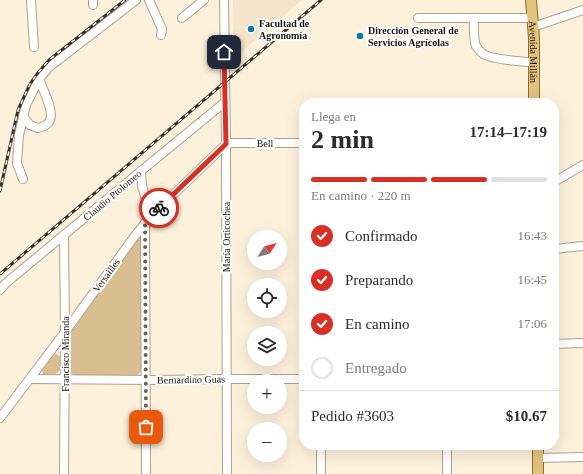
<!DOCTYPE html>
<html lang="es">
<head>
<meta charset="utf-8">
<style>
  :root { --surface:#fff; --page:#f7f7f7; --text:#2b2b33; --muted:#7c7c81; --line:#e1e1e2; --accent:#d93025 }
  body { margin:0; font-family:Georgia,serif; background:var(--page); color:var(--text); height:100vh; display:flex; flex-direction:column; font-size:15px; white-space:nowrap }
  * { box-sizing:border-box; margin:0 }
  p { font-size:13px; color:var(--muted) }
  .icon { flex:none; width:22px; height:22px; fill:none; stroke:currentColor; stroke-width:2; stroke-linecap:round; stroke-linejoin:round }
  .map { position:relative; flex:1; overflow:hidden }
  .sheet { position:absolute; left:299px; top:98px; width:260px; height:352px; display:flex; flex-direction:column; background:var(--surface); border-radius:16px; box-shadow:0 4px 16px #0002 }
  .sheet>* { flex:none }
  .needle { width:26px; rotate:54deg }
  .buttons { position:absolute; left:247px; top:230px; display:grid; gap:8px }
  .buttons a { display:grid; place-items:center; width:40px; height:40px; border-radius:50%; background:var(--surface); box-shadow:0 4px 16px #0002; font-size:20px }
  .pin { position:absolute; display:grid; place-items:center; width:34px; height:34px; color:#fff; margin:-17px; border-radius:8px; box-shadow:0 2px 6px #0006 }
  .courier { position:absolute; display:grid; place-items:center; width:40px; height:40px; margin:-20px; border:3px solid #d93025; border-radius:50%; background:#fff; color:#222; box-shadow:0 1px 5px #0007 }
  .headline em { font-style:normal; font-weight:700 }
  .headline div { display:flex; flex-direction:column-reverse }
  .headline { display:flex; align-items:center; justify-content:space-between; height:68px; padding:0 12px }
  h1 { font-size:26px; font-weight:700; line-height:30px }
  .bar { display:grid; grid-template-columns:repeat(4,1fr); gap:6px 4px; align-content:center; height:48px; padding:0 12px }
  .bar i { height:5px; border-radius:3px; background:var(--line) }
  .bar .on { background:var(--accent) }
  .bar p { grid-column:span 4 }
  .line { display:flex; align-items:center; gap:10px; padding:0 12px; border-top:1px solid var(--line) }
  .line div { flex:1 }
  ol { padding:0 12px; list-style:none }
  li { display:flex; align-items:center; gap:12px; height:44px }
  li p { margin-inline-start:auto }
  li .icon { padding:4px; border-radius:50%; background:var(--accent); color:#fff; stroke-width:4 }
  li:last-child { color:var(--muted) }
  li i { width:22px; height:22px; border:2px solid var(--line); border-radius:50% }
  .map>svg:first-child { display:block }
</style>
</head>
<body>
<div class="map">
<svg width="583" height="474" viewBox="0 0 583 474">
  <rect width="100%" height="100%" fill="#fdf1dc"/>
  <path fill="#f4e4c9" d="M233,0H302L234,58Z"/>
  <g fill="#d9be91">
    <path d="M139,237H142V370L138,375L134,376H75L71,373L68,370V337L71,332Z"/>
    <path d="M55,354H57L60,357C62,364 62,371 54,375L44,376L42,371L44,367Z"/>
  </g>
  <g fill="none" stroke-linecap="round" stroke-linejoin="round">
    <defs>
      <g id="minor">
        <path d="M31,0L34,47"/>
        <path d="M93,0V5"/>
        <path d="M149,0L162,29L161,35"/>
        <path d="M224,0L226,144L227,474"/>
        <path d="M182,18L204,0"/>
        <path d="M418,18H529"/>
        <path d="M474,18C474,26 473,38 476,46C478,49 481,53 485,55C494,60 522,61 534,63"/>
        <path d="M533,27L583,10"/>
        <path d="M23,116L30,125L38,128C42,127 47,125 49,122C56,113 42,88 39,79"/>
        <path d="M141,171L142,186L151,216"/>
        <path d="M23,179L17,163L19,135L26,105L39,79L49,67L136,0"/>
        <path d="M554,182L583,165"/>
        <path d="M145,223L146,474"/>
        <path d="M554,249L583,246"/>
        <path d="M0,290L6,283L141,171L225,102"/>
        <path d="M554,344L583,343"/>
        <path d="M31,379L154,380L227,379H304"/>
        <path d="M0,418L65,332L134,237L151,216L226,144L231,143H304"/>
        <path d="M447,445V474"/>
        <path d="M538,458L583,457"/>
        <path d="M64,474L65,332L64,235"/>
        <path d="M321,474V445"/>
      </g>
      <g id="major">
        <path id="s1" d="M531,0L534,38V103"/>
        <path d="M538,445V474"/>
      </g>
    </defs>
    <use href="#minor" stroke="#ada18e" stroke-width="10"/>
    <use href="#major" stroke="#8f6a1f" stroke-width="12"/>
    <use href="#minor" stroke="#fff" stroke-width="8"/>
    <use href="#major" stroke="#e2c27f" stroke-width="10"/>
    <defs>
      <g id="rail">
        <path d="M0,191L18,110L30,84L37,74L49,60L125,0"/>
        <path d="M0,274L321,0"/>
      </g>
    </defs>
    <use href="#rail" stroke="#363027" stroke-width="3"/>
    <use href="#rail" stroke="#fff" stroke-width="1.5" stroke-dasharray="4.5" stroke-linecap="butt"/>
  </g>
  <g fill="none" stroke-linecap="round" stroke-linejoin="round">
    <path stroke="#686155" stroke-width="4" stroke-dasharray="0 7.2" d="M146,427L145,223L159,208"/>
    <path stroke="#d93025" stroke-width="5" d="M159,208L226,144L224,52"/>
  </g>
  <g fill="#057ba3" stroke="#fff" stroke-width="1.5">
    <circle cx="251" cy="29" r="4"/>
    <circle cx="360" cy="36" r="4"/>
  </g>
  <g text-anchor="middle" stroke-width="4" stroke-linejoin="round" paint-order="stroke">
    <g font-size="10" font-weight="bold" fill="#18130c" stroke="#fff" text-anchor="start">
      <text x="259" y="27">Facultad de<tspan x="259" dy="12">Agronomía</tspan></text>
      <text x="368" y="34">Dirección General de<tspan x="368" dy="12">Servicios Agrícolas</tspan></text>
    </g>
    <g font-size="10" fill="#18130c" stroke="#fff">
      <text dy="4" stroke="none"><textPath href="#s1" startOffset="52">Avenida Millán</textPath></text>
      <text x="265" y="147">Bell</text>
      <text transform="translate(112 195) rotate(-40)" y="4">Claudio Ptolomeo</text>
      <text transform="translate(226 237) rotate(-90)" y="4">María Orticochea</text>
      <text transform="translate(106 275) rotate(-54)" y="4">Versailles</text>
      <text transform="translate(65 354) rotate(-90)" y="4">Francisco Miranda</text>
      <text transform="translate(191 379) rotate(-1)" y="4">Bernardino Guas</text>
    </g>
  </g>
</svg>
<div class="buttons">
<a><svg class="needle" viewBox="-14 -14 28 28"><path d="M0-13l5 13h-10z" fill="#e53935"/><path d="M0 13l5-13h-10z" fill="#7c7c81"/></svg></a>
<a><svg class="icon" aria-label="locate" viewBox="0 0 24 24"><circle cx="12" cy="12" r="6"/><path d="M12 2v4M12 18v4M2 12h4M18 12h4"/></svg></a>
<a><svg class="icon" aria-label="layers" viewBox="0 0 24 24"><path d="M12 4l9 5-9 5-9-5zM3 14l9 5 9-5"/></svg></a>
<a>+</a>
<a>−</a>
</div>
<div class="pin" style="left:146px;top:427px;background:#ea580c"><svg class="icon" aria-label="bag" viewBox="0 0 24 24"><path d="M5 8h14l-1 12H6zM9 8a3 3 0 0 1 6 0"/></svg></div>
<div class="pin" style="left:224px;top:52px;background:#1f2937"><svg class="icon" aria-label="home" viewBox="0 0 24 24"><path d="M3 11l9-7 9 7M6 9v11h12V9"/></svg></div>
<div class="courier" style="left:159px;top:208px"><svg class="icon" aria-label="bike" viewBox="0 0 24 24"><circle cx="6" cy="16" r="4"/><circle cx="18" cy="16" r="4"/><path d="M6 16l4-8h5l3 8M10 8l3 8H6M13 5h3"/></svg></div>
<section class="sheet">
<div class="headline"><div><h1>2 min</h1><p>Llega en</p></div><em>17:14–17:19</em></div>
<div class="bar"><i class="on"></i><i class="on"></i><i class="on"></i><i></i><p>En camino · 220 m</p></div>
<ol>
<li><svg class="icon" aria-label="check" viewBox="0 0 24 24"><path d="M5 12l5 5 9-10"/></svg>Confirmado<p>16:43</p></li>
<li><svg class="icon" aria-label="check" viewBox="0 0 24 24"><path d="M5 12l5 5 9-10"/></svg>Preparando<p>16:45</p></li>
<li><svg class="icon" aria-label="check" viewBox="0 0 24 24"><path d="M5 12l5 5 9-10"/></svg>En camino<p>17:06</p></li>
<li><i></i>Entregado</li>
</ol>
<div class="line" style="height:52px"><div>Pedido #3603</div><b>$10.67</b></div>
</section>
</div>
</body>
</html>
